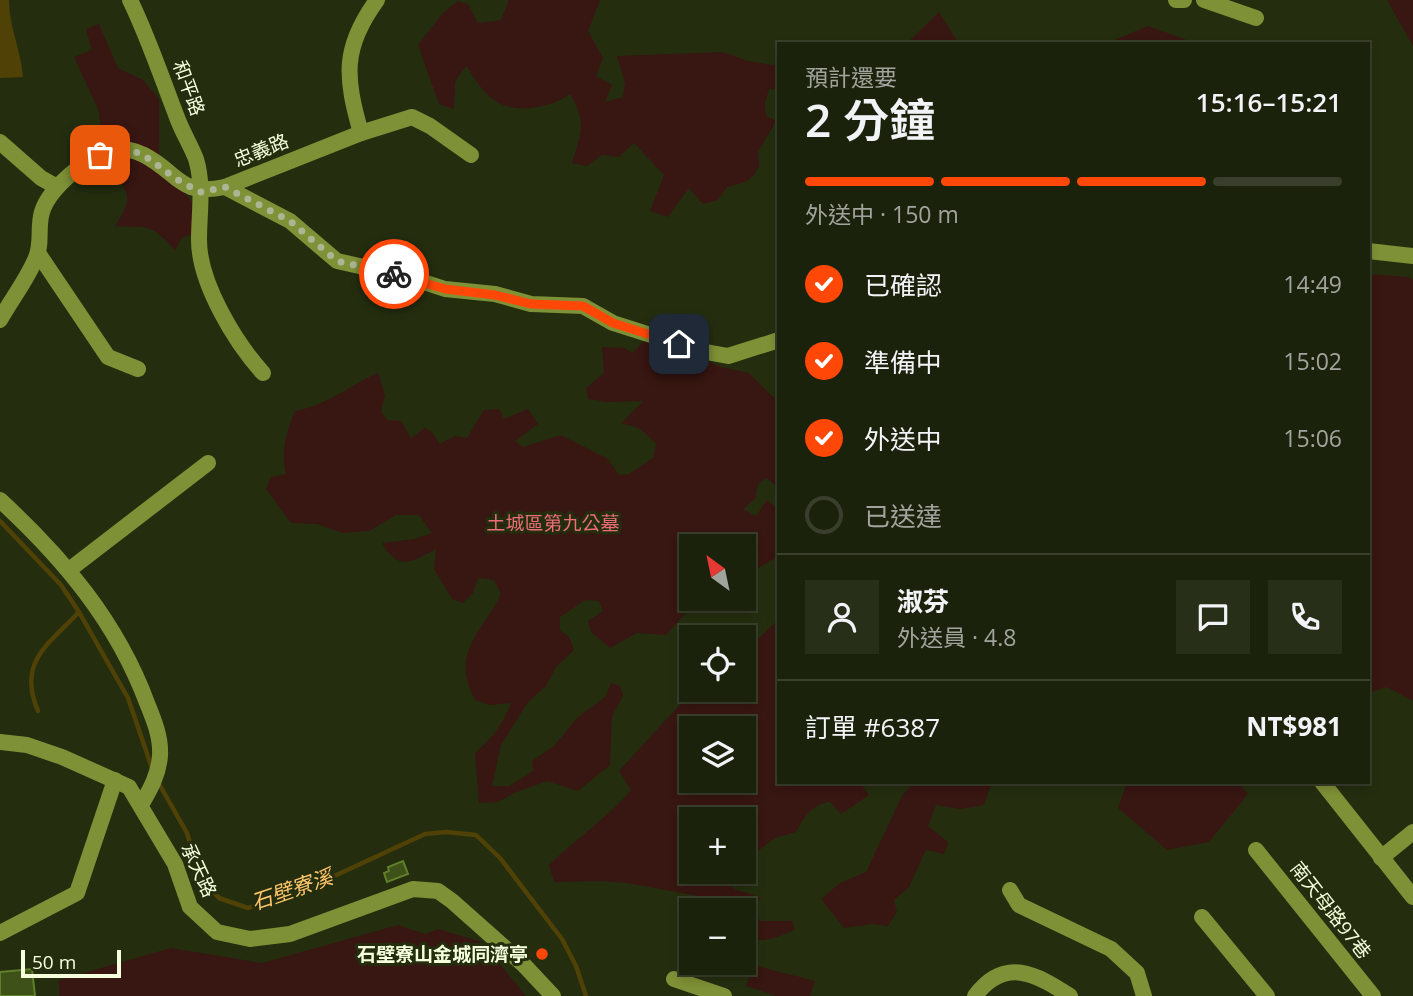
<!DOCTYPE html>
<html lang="zh-TW">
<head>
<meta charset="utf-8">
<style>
  :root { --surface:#1b220b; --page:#282f19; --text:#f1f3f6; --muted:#a0a49d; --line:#393f2c; --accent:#ff4808 }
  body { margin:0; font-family:"Open Sans","Noto Sans TC",sans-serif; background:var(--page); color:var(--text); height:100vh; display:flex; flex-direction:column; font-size:26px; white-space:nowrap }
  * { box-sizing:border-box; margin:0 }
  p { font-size:23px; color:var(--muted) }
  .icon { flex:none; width:38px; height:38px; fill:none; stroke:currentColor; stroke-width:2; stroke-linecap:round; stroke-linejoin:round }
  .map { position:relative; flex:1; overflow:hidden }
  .side { position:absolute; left:777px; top:42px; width:593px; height:742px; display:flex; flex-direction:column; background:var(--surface); border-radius:0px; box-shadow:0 4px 10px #0003,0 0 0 2px var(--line) }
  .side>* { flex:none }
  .needle { width:46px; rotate:327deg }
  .buttons { position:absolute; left:679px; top:534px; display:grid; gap:14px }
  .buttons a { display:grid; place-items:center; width:77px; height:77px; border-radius:0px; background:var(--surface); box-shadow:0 4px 10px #0003,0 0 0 2px var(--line); font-size:35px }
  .scale { position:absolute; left:21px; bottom:18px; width:100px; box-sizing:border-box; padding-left:7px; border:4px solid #f5ffdc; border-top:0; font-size:19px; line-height:24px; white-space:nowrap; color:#f5ffdc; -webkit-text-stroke:5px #242e0f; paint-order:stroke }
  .pin { position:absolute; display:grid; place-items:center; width:60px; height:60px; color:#fff; margin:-30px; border-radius:14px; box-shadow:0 4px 10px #0006 }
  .courier { position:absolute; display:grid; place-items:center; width:70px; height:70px; margin:-35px; border:5px solid #ff4808; border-radius:50%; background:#fff; color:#222; box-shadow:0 2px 9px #0007 }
  .overview em { font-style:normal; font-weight:600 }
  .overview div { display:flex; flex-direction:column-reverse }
  .overview { display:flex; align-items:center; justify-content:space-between; height:119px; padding:0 28px }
  h1 { font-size:46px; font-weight:600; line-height:52px }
  .bar { display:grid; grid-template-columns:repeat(4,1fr); gap:10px 7px; align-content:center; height:84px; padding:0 28px }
  .bar i { height:9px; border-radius:5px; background:var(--line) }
  .bar .active { background:var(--accent) }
  .bar p { grid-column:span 4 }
  .line { display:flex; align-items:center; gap:18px; padding:0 28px; border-top:2px solid var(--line) }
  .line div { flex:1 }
  .round { display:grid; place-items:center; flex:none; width:74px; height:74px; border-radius:0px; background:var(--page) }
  ol { padding:0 28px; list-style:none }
  li { display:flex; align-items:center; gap:21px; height:77px }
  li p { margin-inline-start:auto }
  li .icon { padding:7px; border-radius:50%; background:var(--accent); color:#fff; stroke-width:4 }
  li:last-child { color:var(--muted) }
  li i { width:38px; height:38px; border:4px solid var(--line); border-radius:50% }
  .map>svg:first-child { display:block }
</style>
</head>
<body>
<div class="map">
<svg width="1413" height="996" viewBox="0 0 1413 996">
  <rect width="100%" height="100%" fill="#242e0f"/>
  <g fill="#381611" fill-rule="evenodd">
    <path d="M509,0H600L588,31L603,58L596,76L612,85L605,102L623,97L625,83L617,56L723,52L748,61L779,66V90L769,89L765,103L766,116L776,121L758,152L759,166L754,175L746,182L727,187L718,200L703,204L689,188L668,217L650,211L664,175L634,143L619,157L602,155L587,166L572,163C581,134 587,122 570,94C557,103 546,106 530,108C494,111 484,92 466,66L455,82L454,109L439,104L418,45L442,14L458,1L468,4L478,23L501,20Z"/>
    <path d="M1387,0H1413V46Z"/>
    <path d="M939,12L959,44H906Z"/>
    <path d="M99,24L118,68L143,80L159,99V153L163,169L182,188L199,213L202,232L183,237L175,250C147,221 152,229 115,226C129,204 132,199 118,177L129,163L104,149L98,109L74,57L92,50L86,29Z"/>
    <path d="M1148,26L1195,43V44H1105Z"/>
    <path d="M1368,274L1409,277L1413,280V701L1386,687L1369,693Z"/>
    <path d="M647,338L693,353L721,367L749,373L772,396L779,399V485L777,487L767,478L758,484L755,499L743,509L756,516L767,500L779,510V556L744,576V546H691V598L698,599L666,635L637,633L610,648L591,632L588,621L603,611L599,601L585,600L560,617V630L569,637L574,650L556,667L546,686L528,702L501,745L492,786H509L533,771L532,761L554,746L577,718L605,697L611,683L620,686L623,696L612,716L610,765L578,791L547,781L514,793L498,802L479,803L475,753C492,739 503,724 511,703L490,705L475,700C450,653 481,634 501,594L494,580L478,578L473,593L463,603L452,599L434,569L436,549C412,562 398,572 382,543L414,539L432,533L419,515H396L369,531L343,533L317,524L291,523L266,489L271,477L286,474C281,451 286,432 295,411C328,405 348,386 378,373L385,395L381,411L387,420L401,421L411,438L425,428L432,432L440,444L455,436L467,438L484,410L499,409L504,419L528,409L538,424L515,441L523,447L561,435L608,459L619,475L629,474L653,458L656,444C645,432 638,425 621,424L643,401L607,402L588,399L586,388L604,373L602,347L625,348L632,353Z"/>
    <path d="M779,619V782H859L869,795L841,814L830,802C813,803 804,817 796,832L775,838L744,861V819H691V872H729L725,877L734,889L760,897L754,913L760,921H793L794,930C779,937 759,945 744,936V910H736V903L627,883L601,881L554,882L549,865C575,839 607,819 631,790L619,771L684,700L701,690H744C744,652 752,644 779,619ZM691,728H744V780H691Z"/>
    <path d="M914,782H992L984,805L960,809L936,805L928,826L948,842L944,854L926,850L909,887L894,900L897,912L888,926L873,924L844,928L821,899L840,883L866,872L902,796Z"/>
    <path d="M1127,782H1238L1248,794L1209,842L1167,850L1118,808Z"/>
    <path d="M398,925L425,934L438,929L482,942L526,996H59V980L171,948L262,963Z"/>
    <path d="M753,965L815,981L810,996H777L746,986Z"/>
  </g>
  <path fill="#504106" d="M0,0H9C9,27 21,50 23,77L0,78Z"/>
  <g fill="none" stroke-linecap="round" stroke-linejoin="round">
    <g stroke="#504106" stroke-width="4.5">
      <path d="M0,521L61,585L79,612L128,698L153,771"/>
      <path d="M38,711C17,662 48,645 79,612"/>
      <path d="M158,782L187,833L200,876L219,898L248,908L317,884L425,834L446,832L476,835L500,858L562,939L576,966L586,996"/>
    </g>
  </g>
  <g fill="#3d5119" stroke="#607f29" stroke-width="2">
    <path d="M403,861L408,874L387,882L384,873L389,871L388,867Z"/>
    <path d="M32,969L35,996H0V972Z"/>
  </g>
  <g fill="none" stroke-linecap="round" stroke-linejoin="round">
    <g stroke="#7f9136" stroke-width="16">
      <path d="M130,0C149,39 162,79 178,120C183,133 191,146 196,159C204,185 199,213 199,240C199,283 235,342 263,373"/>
      <path d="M1176,0H1184"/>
      <path d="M1204,0L1256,18"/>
      <path d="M361,133L412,117L430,126L471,155"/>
      <path d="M0,142L41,178L57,187"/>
      <path d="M225,187L290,221L337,261L408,277L445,289L495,294L531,304L583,306L613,323L701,351L728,356L779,340"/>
      <path d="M1368,251L1413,256"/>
      <path d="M38,253L108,357L138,369"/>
      <path d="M0,320C11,300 26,281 35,260C43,244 37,228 42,212C49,188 89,155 113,150C123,147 136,151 144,155C179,173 179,197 225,187L361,133C345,77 342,48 377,0"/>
      <path d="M0,500C63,558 117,622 147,703C154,720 161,737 160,755C159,774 150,790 141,805"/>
      <path d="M69,570L208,463"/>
      <path d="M0,742L27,745L62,757L129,787L175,864L190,907L217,932L250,939L290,934L413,889L438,891L452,901L524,965L553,996"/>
      <path d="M1322,782L1413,897"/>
      <path d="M1256,850L1373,996"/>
      <path d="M1381,858L1413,832"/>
      <path d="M1010,890L1019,905L1111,949L1137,973L1144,996"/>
      <path d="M1202,917L1267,996"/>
      <path d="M0,933L77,893L115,780"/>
      <path d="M674,979L724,996"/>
      <path d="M975,996C1005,956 1036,974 1070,996"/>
    </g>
  </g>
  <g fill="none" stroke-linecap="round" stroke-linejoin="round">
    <path stroke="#acb694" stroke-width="7" stroke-dasharray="0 12.6" d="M100,155C132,141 146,157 171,175C180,182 191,187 201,192L225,187L290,221L337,261L394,274"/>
    <path stroke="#ff4808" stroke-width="9" d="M394,274L445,289L495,295L531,304L583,306L613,323L679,344"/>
  </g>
  <circle fill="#ff4808" stroke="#242e0f" stroke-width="2.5" cx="542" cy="954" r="7"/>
  <g text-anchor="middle" stroke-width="6" stroke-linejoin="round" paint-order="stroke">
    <g font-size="19" fill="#f5ffdc" stroke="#242e0f">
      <text transform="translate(189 88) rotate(70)" y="7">和平路</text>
      <text transform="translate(261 150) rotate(-22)" y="7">忠義路</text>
      <text transform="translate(199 870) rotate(65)" y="7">承天路</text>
      <text transform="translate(1331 910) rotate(52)" y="7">南天母路97巷</text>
    </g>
    <g font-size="19" fill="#ed6c78" stroke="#242e0f">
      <text x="553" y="530">土城區第九公墓</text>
    </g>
    <g font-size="19" font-weight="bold" fill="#f5ffdc" stroke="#242e0f" text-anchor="end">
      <text x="528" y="961">石壁寮山金城同濟亭</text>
    </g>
    <g font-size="21" font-style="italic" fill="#ffc76a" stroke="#242e0f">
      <text transform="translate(292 890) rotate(-19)" y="7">石壁寮溪</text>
    </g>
  </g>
</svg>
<div class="buttons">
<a><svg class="needle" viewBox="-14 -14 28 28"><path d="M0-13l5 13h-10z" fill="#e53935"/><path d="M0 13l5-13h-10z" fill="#a0a49d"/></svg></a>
<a><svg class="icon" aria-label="locate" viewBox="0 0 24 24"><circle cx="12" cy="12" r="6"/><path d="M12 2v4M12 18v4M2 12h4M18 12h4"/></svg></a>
<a><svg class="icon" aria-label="layers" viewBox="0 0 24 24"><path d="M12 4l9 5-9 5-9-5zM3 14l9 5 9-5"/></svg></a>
<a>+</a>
<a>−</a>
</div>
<div class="scale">50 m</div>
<div class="pin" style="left:100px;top:155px;background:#ea580c"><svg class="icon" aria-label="bag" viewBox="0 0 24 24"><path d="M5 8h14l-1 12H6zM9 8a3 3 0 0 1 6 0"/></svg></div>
<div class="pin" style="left:679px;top:344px;background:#1f2937"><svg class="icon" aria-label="home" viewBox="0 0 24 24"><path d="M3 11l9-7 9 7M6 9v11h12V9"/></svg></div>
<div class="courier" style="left:394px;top:274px"><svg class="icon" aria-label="bike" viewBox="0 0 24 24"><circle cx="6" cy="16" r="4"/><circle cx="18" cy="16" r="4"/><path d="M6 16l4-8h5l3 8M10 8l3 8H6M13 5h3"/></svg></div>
<section class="side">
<div class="overview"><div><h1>2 分鐘</h1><p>預計還要</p></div><em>15:16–15:21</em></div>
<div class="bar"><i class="active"></i><i class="active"></i><i class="active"></i><i></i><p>外送中 · 150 m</p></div>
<ol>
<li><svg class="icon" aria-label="check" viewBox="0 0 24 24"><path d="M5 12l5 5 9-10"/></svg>已確認<p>14:49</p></li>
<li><svg class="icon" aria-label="check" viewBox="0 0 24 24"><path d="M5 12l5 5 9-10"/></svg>準備中<p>15:02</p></li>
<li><svg class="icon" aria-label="check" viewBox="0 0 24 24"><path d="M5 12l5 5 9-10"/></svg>外送中<p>15:06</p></li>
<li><i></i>已送達</li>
</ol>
<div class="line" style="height:126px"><a class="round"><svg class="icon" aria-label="person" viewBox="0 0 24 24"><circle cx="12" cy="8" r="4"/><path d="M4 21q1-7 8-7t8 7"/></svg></a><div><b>淑芬</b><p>外送員 · 4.8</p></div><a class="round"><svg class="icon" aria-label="chat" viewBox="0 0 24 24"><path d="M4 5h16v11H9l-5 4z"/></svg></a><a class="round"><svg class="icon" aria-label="phone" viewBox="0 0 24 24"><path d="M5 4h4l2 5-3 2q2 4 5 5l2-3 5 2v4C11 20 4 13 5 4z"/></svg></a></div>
<div class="line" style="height:91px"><div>訂單 #6387</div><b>NT$981</b></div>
</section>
</div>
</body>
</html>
